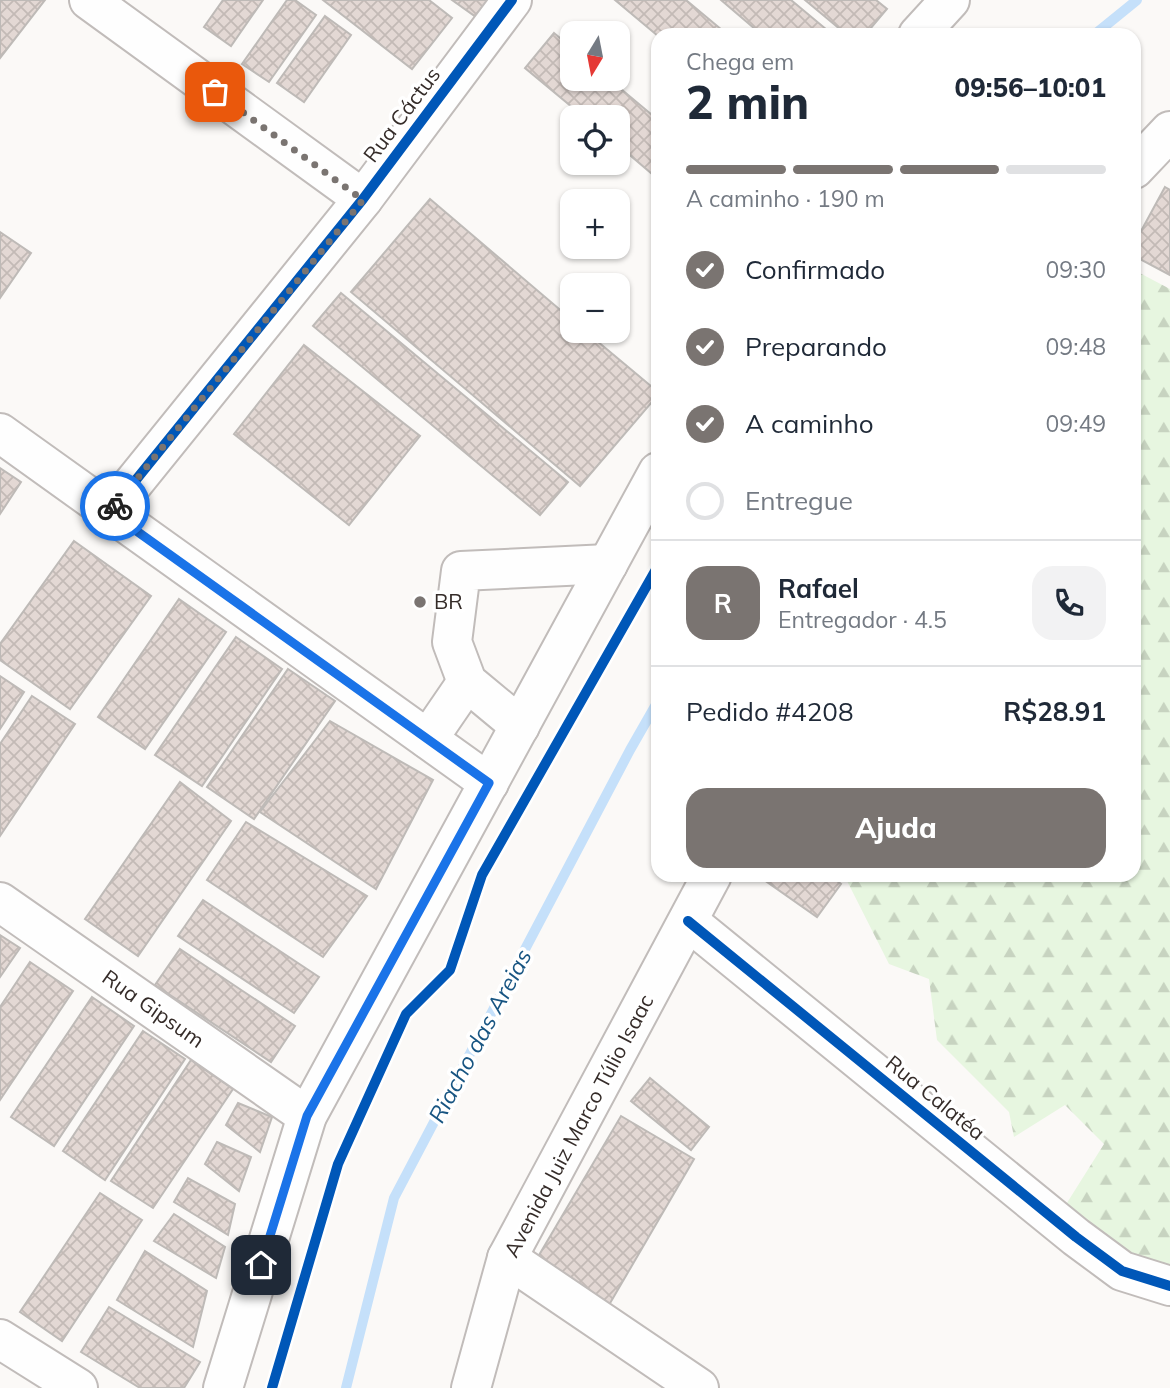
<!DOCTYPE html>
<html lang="pt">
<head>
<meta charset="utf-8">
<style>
  :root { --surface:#fff; --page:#f2f2f3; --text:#1f2937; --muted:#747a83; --line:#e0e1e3; --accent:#7a7471 }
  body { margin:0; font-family:Mulish,sans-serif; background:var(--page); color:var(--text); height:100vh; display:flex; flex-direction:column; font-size:26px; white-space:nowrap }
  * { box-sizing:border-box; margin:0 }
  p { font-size:23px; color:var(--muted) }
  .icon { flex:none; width:38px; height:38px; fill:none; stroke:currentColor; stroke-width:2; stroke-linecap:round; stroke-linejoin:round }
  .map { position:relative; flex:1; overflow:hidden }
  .sheet { position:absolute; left:651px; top:28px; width:490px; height:854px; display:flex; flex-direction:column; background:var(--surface); border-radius:21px; box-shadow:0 2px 5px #0004 }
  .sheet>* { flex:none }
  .needle { width:46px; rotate:190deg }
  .buttons { position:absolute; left:560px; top:21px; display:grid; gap:14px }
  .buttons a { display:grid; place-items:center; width:70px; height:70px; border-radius:14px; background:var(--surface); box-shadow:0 2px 5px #0004; font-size:35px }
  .pin { position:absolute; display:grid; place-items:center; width:60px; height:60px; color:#fff; margin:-30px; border-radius:14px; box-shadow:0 4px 10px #0006 }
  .courier { position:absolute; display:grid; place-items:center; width:70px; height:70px; margin:-35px; border:5px solid #1a73e8; border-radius:50%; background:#fff; color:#222; box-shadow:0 2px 9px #0007 }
  .head em { font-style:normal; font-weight:800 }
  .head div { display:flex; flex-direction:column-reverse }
  .head { display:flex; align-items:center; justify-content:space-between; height:119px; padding:0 35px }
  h1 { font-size:46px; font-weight:800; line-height:52px }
  .bar { display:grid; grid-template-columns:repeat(4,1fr); gap:10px 7px; align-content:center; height:84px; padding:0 35px }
  .bar i { height:9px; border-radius:5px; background:var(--line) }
  .bar .current { background:var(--accent) }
  .bar p { grid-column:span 4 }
  .line { display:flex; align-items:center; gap:18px; padding:0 35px; border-top:2px solid var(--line) }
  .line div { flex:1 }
  .round { display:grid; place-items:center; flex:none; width:74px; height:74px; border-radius:21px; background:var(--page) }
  ol { padding:0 35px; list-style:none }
  li { display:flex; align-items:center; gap:21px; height:77px }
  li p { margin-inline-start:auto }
  li .icon { padding:7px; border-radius:50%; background:var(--accent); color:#fff; stroke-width:4 }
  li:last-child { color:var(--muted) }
  li i { width:38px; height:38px; border:4px solid var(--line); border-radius:50% }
  .button { display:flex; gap:14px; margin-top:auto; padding:14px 35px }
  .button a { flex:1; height:80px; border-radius:21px; background:var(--accent); color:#fff; font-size:28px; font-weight:800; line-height:80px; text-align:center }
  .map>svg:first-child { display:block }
</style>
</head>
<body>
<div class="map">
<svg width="1170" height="1388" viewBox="0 0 1170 1388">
  <defs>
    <pattern id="forest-firs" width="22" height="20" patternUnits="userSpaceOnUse" patternTransform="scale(1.75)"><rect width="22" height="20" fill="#e7f6e0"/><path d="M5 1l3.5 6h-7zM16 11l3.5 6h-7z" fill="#c7d3c0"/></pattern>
    <pattern id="building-cross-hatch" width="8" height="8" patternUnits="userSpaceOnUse" patternTransform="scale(1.75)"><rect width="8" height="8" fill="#e3d8d4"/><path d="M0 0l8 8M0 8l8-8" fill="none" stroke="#c3bab6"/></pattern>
  </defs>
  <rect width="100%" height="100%" fill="#fbf9f7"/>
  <path fill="url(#forest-firs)" d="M1134,270L1170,289V1276L1143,1273L1065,1206L1104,1144L1065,1105L1014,1137L1009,1112L937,1040L929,979L889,964L844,875H1134Z"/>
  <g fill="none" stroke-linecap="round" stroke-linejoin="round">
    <g stroke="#c5e0fa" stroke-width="10">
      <path d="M1094,35L1137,0"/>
      <path d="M346,1388L394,1198L630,750L658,701"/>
    </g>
  </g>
  <g fill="url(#building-cross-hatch)" stroke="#bebab7" stroke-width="2">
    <path d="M0,0H45L0,58Z"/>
    <path d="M223,0H263L231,46L204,27Z"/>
    <path d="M287,0H295L316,15L269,82L242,64Z"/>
    <path d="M323,0H429L452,18L412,69Z"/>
    <path d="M452,0H488L476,17Z"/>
    <path d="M615,0H686L728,35L658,36Z"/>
    <path d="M721,0H791L833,35H762Z"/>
    <path d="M805,0H876L887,9L865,35H847Z"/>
    <path d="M325,16L351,35L304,102L277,83Z"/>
    <path d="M554,33L572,48V79H609L658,120V179L618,145V117H584L525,68Z"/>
    <path d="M1165,187L1170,190V275L1134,256V244Z"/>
    <path d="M430,199L572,320V331H585L658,392V395L580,486L351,292Z"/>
    <path d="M0,232L31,253L0,298Z"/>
    <path d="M341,293L568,482L540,515L313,326Z"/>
    <path d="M304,345L420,436L349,525L234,434Z"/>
    <path d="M0,468L21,482L0,514Z"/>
    <path d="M74,541L151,596L70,709L0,660V644Z"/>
    <path d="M179,599L226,632L145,749L98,717Z"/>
    <path d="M236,637L282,669L202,786L155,755Z"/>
    <path d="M288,669L335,701L254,819L207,787Z"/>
    <path d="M0,676L24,692L0,729Z"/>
    <path d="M32,696L75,724L0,836V744Z"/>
    <path d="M330,721L433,780L376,889L260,812Z"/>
    <path d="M180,782L231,821L138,956L85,919Z"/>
    <path d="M246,822L367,896L323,957L207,880Z"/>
    <path d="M757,875H829L841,884L817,917Z"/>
    <path d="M203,900L319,977L294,1013L178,936Z"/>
    <path d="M0,935L20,948L0,977Z"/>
    <path d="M180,949L295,1026L271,1062L155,985Z"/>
    <path d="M30,962L73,991L0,1100V1007Z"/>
    <path d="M92,997L134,1026L54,1146L11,1117Z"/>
    <path d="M143,1031L185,1059L105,1180L63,1151Z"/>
    <path d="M191,1060L233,1089L153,1208L111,1181Z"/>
    <path d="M650,1078L709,1127L691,1150L631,1101Z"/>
    <path d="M238,1103L272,1117L260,1152L226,1125Z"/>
    <path d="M621,1116L694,1159L609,1305L535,1262Z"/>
    <path d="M217,1142L251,1157L239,1191L205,1164Z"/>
    <path d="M188,1178L235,1204L228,1235L174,1202Z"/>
    <path d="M100,1193L142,1220L62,1341L20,1312Z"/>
    <path d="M174,1214L225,1247L216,1278L154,1241Z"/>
    <path d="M145,1251L207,1291L193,1347L117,1300Z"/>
    <path d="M109,1307L200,1362L184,1388H140L81,1352Z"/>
  </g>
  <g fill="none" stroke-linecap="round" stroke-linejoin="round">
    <defs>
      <g id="minor">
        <path d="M89,0L363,199"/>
        <path d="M0,433L489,783"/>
        <path d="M110,512L363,199L512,0"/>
        <path d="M520,726L467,682L452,642L461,571L608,564"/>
        <path d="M428,739L467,682"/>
        <path d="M0,902L307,1116"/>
        <path d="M688,921L1076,1237L1122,1271L1170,1286"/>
        <path d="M507,1258L699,1388"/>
        <path d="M0,1339L78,1388"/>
      </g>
      <g id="major">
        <path d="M918,35L950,0"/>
        <path d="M1134,169L1170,131"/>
        <path d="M223,1388L307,1116L658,472"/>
        <path d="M471,1388L507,1258L712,875"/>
      </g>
    </defs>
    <use href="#minor" stroke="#c1bcba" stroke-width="42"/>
    <use href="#major" stroke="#c1bcba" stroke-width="42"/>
    <use href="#minor" stroke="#fefefe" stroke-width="38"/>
    <use href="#major" stroke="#fefefe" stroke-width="38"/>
    <defs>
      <g id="cycleway">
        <path d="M110,512L363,199L512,0"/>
        <path d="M688,921L1076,1237L1122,1271L1170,1286"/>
        <path d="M272,1388L338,1164L406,1014L450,970L482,875L658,566"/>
      </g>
    </defs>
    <use href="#cycleway" stroke="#fff" stroke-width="15"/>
    <use href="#cycleway" stroke="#0057b8" stroke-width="10"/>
  </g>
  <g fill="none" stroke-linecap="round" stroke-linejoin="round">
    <path stroke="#7a7471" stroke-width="7" stroke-dasharray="0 12.6" d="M115,506L363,200L215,92"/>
    <path stroke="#1a73e8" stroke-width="9" d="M115,506L110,512L489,783L307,1116L261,1265"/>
  </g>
  <circle fill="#7a7471" stroke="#fff" stroke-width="2.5" cx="420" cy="602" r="7"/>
  <g text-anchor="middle" stroke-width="7" stroke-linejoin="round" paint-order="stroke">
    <g font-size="21" fill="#352c29" stroke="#fff">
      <text transform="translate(402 115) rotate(-53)" y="7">Rua Cáctus</text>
      <text transform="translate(153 1009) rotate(35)" y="7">Rua Gipsum</text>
      <text transform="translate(935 1098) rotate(39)" y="7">Rua Calatéa</text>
      <text transform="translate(579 1126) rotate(-62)" y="7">Avenida Juiz Marco Túlio Isaac</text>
    </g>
    <g font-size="21" fill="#352c29" stroke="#fff" text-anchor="start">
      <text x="434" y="609">BR</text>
    </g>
    <g font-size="23" font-style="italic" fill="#185582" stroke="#fff">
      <text transform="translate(480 1036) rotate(-62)" y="8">Riacho das Areias</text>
    </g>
  </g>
</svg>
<div class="buttons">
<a><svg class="needle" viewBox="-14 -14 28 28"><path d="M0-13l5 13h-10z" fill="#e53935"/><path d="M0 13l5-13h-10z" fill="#747a83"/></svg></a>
<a><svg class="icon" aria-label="locate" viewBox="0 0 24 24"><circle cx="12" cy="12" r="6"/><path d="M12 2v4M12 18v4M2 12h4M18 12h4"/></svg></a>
<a>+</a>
<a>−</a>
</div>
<div class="pin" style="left:215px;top:92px;background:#ea580c"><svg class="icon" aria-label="bag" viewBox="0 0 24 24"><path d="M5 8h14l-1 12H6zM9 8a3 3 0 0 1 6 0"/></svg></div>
<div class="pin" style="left:261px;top:1265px;background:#1f2937"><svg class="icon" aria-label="home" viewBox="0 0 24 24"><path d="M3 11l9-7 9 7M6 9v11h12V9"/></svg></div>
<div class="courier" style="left:115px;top:506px"><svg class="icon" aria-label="bike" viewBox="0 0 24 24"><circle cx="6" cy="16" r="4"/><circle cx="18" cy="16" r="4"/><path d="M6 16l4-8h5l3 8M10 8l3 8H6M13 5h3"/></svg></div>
<section class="sheet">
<div class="head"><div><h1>2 min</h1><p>Chega em</p></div><em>09:56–10:01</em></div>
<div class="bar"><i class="current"></i><i class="current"></i><i class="current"></i><i></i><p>A caminho · 190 m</p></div>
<ol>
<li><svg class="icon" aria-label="check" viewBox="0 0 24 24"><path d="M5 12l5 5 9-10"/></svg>Confirmado<p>09:30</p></li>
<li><svg class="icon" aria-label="check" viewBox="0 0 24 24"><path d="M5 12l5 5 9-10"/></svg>Preparando<p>09:48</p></li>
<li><svg class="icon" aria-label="check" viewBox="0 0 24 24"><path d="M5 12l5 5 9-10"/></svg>A caminho<p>09:49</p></li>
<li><i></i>Entregue</li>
</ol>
<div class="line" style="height:126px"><b class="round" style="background:var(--accent);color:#fff">R</b><div><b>Rafael</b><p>Entregador · 4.5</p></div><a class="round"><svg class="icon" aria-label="phone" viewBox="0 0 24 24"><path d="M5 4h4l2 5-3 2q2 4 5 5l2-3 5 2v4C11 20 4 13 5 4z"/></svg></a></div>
<div class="line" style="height:91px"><div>Pedido #4208</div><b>R$28.91</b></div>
<div class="button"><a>Ajuda</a></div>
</section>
</div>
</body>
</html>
